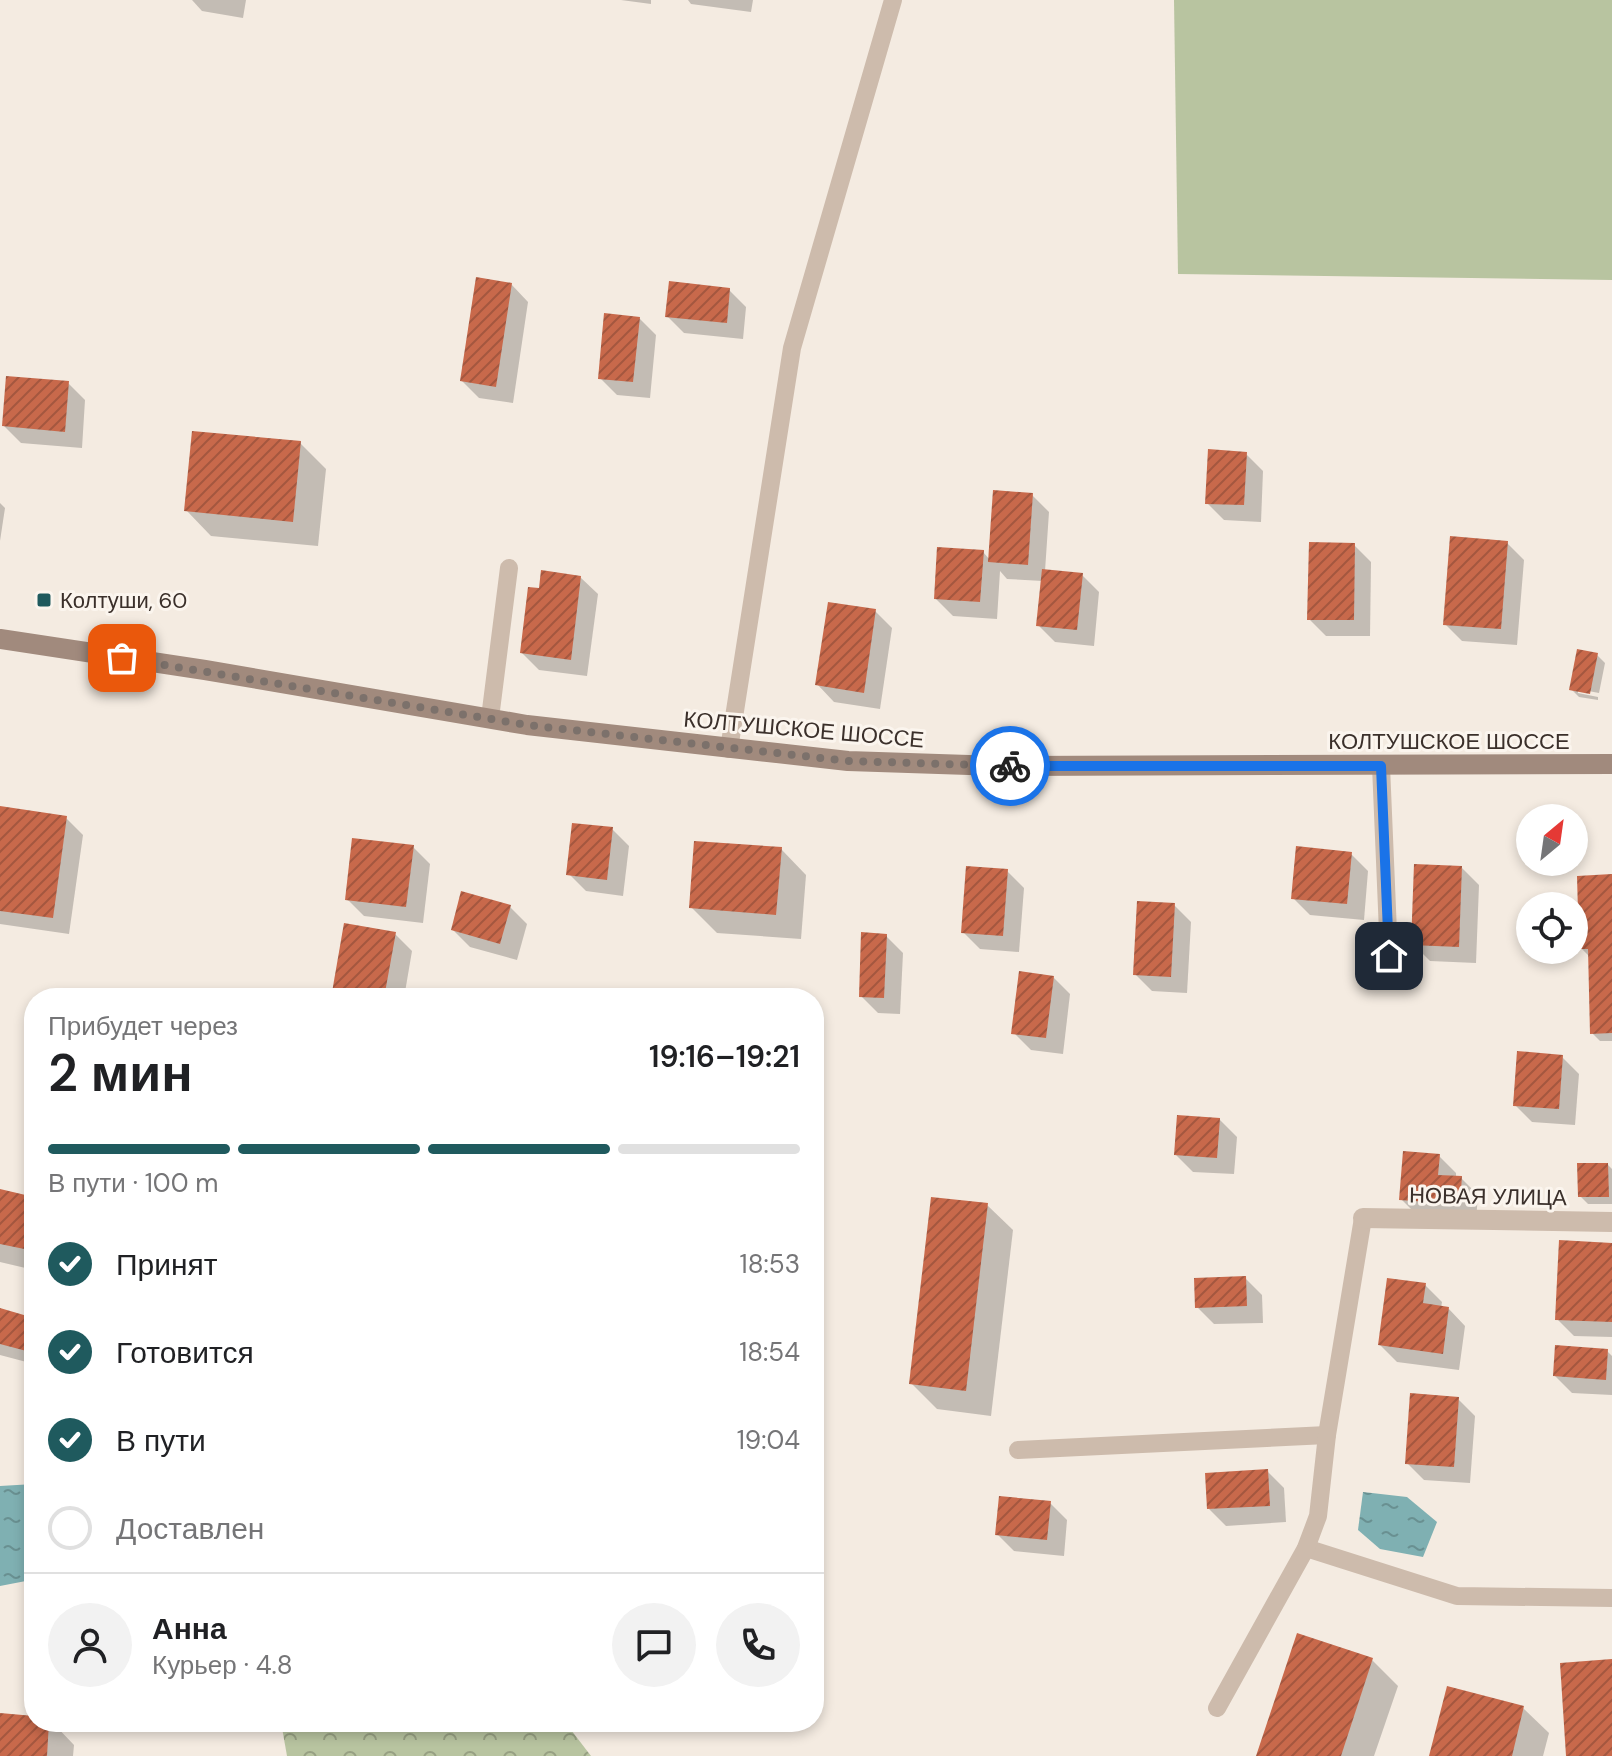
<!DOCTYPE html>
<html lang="ru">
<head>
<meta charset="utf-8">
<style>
  :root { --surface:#fff; --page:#f2f2f2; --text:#202124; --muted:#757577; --line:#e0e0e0; --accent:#1f5a5e }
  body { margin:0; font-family:"DM Sans",sans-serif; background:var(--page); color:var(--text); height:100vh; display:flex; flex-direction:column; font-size:30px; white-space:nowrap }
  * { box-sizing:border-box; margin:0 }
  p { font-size:26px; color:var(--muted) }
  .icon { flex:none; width:44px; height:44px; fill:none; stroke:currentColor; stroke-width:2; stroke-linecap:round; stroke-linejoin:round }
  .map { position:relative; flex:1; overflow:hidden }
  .drawer { position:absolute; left:24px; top:988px; width:800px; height:744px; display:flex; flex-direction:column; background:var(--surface); border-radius:32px; box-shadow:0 4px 12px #0003 }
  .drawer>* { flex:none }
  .needle { width:52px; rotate:29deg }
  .fabs { position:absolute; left:1516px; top:804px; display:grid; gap:16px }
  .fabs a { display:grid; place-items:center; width:72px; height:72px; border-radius:50%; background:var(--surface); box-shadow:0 4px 12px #0003; font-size:40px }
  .pin { position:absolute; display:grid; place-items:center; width:68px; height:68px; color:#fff; margin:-34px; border-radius:16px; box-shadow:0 4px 12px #0006 }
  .courier { position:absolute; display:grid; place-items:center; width:80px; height:80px; margin:-40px; border:6px solid #1a73e8; border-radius:50%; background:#fff; color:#222; box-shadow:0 2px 10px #0007 }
  .summary em { font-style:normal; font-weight:600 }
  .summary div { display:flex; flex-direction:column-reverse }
  .summary { display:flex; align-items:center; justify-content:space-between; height:136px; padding:0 24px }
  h1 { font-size:52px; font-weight:600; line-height:60px }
  .bar { display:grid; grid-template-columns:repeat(4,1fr); gap:12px 8px; align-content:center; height:96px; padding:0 24px }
  .bar i { height:10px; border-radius:6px; background:var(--line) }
  .bar .selected { background:var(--accent) }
  .bar p { grid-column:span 4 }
  .line { display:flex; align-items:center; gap:20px; padding:0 24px; border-top:2px solid var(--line) }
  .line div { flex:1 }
  .round { display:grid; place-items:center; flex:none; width:84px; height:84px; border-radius:42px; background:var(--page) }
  ol { padding:0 24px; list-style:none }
  li { display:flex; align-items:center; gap:24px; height:88px }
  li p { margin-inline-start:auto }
  li .icon { padding:8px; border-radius:50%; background:var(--accent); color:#fff; stroke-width:4 }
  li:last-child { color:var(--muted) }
  li i { width:44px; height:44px; border:4px solid var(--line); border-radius:50% }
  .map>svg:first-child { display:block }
</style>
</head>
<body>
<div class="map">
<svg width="1612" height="1756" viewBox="0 0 1612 1756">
  <defs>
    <pattern id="forest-crowns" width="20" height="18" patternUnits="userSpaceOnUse" patternTransform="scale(2)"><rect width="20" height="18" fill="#b8c4a0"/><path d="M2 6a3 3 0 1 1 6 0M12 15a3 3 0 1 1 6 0" fill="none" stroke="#97a083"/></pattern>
    <pattern id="water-ripples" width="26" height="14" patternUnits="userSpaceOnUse" patternTransform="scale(2)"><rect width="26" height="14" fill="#7fb0b2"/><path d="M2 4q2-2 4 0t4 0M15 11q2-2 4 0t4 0" fill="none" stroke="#699091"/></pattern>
    <pattern id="building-hatch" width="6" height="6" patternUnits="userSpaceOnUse" patternTransform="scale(2)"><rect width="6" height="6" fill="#c8694b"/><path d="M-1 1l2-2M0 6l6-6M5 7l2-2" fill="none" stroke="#a4573f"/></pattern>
  </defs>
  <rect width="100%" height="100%" fill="#f4ebe1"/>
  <path fill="url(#forest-crowns)" d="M281,1722H565L591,1756H287Z"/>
  <path fill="#b8c4a0" d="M1174,0H1612V280L1178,274Z"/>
  <g fill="url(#water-ripples)">
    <path d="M34,1484V1575L31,1580L0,1586V1486Z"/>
    <path d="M1363,1492L1407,1497L1437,1522L1423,1557L1380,1549L1358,1530Z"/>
  </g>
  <g fill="#0003">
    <path d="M192,0H246L243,18L202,11Z"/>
    <path d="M621,0H651V4Z"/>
    <path d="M688,0H753L751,12L691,4Z"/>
    <path d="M511,284L528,302L513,403L479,398L462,381Z"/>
    <path d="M729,290L746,307L743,339L684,333L667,316Z"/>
    <path d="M639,318L656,335L650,398L617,395L600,378Z"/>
    <path d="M68,383L85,400L82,448L21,443L4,426Z"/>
    <path d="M300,443L326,469L318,546L211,536L186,510Z"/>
    <path d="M1246,454L1263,471L1261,522L1224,520L1207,503Z"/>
    <path d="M1032,495L1049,512L1045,571L1082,575L1099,592L1094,646L1055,642L1038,625L1043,581L1007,579L1000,571L997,619L953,616L936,599L983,552L990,560Z"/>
    <path d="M0,503L5,508L0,541Z"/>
    <path d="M1507,543L1524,560L1517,645L1462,641L1445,624Z"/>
    <path d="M1354,545L1371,562L1370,636H1326L1309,619Z"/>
    <path d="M580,577L598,594L587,676L539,670L522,653L541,590Z"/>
    <path d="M875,611L892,628L880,709L834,702L817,684Z"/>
    <path d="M1597,655L1605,663L1599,693L1578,689V693L1598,697V700L1579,697L1571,689Z"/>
    <path d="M0,808L66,818L83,835L69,934L0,924Z"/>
    <path d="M612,829L629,846L623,896L586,891L569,874Z"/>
    <path d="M413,847L430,864L423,923L364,916L347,899Z"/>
    <path d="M781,849L806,875L801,939L717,933L691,907Z"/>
    <path d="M1351,854L1368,871L1364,920L1310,915L1293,898Z"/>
    <path d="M1462,868L1479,885L1476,963L1430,961L1413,944Z"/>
    <path d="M1007,871L1024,888L1019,952L980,949L963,932Z"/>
    <path d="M1612,876V1041H1600L1592,1033L1590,957L1581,948Z"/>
    <path d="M1174,905L1191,922L1187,993L1152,991L1135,974Z"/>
    <path d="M510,907L527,924L517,960L470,947L453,930Z"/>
    <path d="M395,934L412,951L404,998H333Z"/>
    <path d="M886,936L903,953L900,1014L878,1013L861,996Z"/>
    <path d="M1053,977L1070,994L1063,1054L1031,1050L1014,1033Z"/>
    <path d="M1562,1057L1579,1074L1575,1125L1532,1122L1515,1105Z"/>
    <path d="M1220,1120L1237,1137L1234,1174L1193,1172L1176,1155Z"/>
    <path d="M1439,1156L1456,1173V1178H1461L1478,1195L1476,1220L1418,1216L1401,1199Z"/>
    <path d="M1608,1165L1612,1169V1204H1588L1580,1196Z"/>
    <path d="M0,1191L34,1199V1270L0,1262Z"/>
    <path d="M987,1205L1013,1230L991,1416L937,1409L911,1383Z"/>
    <path d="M1612,1245V1337L1574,1336L1557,1319Z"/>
    <path d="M1245,1278L1262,1295L1263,1323L1214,1324L1197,1307Z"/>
    <path d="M1425,1285L1442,1302L1441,1308H1448L1465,1326L1459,1370L1397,1362L1380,1345Z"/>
    <path d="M0,1310L34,1320V1364L0,1355Z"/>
    <path d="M1607,1351L1612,1356V1395L1572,1393L1555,1376Z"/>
    <path d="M1458,1399L1475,1416L1470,1483L1424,1480L1407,1463Z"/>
    <path d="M1267,1471L1284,1488L1286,1522L1226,1526L1209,1509Z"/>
    <path d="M1050,1503L1067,1520L1064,1556L1014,1551L997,1534Z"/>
    <path d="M1372,1660L1398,1686L1374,1756H1258Z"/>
    <path d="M1523,1708L1549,1733L1543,1756H1431Z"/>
    <path d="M0,1716L34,1718V1722H52L74,1745L73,1756H0Z"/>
  </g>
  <g fill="url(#building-hatch)">
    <path d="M476,277L512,283L496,387L460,381Z"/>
    <path d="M669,281L730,288L727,323L665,317Z"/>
    <path d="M604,313L640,317L633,382L598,379Z"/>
    <path d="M6,376L69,381L65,432L2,426Z"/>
    <path d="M192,431L301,441L293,522L184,511Z"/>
    <path d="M1208,449L1247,452L1244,505L1205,504Z"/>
    <path d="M993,490L1033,493L1028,565L988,562Z"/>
    <path d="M1450,536L1508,541L1501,629L1443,625Z"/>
    <path d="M1309,542L1355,543L1354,620H1307Z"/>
    <path d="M937,547L984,550L980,602L934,599Z"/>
    <path d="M1042,569L1083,573L1077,630L1036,626Z"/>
    <path d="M541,570L581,576L571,660L520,653L528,587L539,588Z"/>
    <path d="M828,602L876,609L864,693L815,685Z"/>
    <path d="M1577,649L1598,653L1590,694L1569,690Z"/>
    <path d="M0,806L67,816L53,918L0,911Z"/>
    <path d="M572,823L613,827L607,880L566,875Z"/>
    <path d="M352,838L414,845L406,907L345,900Z"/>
    <path d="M694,841L782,847L776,915L689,908Z"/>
    <path d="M1296,846L1352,852L1347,904L1291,899Z"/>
    <path d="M1414,864L1462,866L1459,947L1411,945Z"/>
    <path d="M966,866L1008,869L1003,936L961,933Z"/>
    <path d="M1612,874V1033L1590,1034L1588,949H1579L1577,876Z"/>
    <path d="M461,891L511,905L500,944L451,930Z"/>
    <path d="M1137,901L1175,903L1171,977L1133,975Z"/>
    <path d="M344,923L396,932L384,998H331Z"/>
    <path d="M861,932L887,934L884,998L859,997Z"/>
    <path d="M1019,971L1054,976L1046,1038L1011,1034Z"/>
    <path d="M1517,1051L1563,1055L1559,1109L1513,1106Z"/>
    <path d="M1177,1115L1220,1118L1217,1158L1174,1155Z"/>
    <path d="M1403,1151L1440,1154L1438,1175L1462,1176L1460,1204L1399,1200Z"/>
    <path d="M1577,1163H1608L1609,1197H1578Z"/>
    <path d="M0,1189L34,1197V1251L0,1244Z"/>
    <path d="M931,1197L988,1203L966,1391L909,1384Z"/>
    <path d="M1559,1240L1612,1243V1322L1555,1320Z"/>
    <path d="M1246,1276L1247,1306L1195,1308L1194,1278Z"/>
    <path d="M1387,1278L1426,1283L1423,1303L1449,1307L1443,1354L1378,1345Z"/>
    <path d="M0,1308L34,1318V1353L0,1344Z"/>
    <path d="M1555,1345L1608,1349L1606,1380L1553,1376Z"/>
    <path d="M1410,1393L1459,1397L1454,1467L1405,1464Z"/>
    <path d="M1268,1469L1270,1506L1207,1509L1205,1473Z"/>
    <path d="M999,1496L1051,1501L1047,1540L995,1535Z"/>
    <path d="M1297,1633L1373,1658L1341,1756H1256Z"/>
    <path d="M1612,1659V1756H1566L1560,1663Z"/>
    <path d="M1447,1686L1524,1706L1512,1756H1429Z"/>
    <path d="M0,1713L34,1716V1722H49L47,1756H0Z"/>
  </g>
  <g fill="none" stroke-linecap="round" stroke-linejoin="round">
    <g stroke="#cdbbac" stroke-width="18">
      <path d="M490,718L509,568"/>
      <path d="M729,749L792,348L893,0"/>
      <path d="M1381,766L1389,956"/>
      <path d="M1018,1450L1327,1435"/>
      <path d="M1306,1548L1457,1596L1612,1598"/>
      <path d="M1217,1708L1306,1548L1318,1516L1327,1435L1363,1218"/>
    </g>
    <path stroke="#cdbbac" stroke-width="20" d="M1363,1218L1612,1222"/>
    <path stroke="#a18a7d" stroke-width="20" d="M0,639L205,670L527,725L848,761L999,766L1612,764"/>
  </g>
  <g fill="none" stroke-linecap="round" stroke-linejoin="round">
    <path stroke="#7c716b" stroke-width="8" stroke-dasharray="0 14.4" d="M122,658L527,725L848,761L1010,766"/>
    <path stroke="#1a73e8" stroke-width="10" d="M1010,766H1381L1389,956"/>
  </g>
  <rect fill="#1f5a5e" stroke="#fbf5ee" stroke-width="3" x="36" y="592" width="16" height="16" rx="4"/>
  <g text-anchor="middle" stroke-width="6" stroke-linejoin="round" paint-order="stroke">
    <g font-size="22" fill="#3b302b" stroke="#fbf5ee" text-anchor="start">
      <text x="60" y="608">Колтуши, 60</text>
    </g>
    <g font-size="22" fill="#3b302b" stroke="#fbf5ee">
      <text transform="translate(804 729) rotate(5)" y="8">КОЛТУШСКОЕ ШОССЕ</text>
      <text x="1449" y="749">КОЛТУШСКОЕ ШОССЕ</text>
      <text transform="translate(1488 1196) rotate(1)" y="8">НОВАЯ УЛИЦА</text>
    </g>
  </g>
</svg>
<div class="fabs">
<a><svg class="needle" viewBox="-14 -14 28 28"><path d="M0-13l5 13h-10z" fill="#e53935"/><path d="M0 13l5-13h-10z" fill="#757577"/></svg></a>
<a><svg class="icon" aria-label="locate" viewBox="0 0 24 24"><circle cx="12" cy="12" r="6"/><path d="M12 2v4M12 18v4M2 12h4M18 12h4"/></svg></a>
</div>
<div class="pin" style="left:122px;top:658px;background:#ea580c"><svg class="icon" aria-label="bag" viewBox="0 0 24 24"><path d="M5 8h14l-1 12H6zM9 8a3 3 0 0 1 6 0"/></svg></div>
<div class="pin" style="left:1389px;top:956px;background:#1f2937"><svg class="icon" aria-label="home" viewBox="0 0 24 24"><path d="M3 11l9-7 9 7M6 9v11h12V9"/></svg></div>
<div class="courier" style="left:1010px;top:766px"><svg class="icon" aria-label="bike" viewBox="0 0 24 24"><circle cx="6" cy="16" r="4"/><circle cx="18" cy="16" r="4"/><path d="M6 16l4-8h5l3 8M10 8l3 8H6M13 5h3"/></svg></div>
<section class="drawer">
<div class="summary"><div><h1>2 мин</h1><p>Прибудет через</p></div><em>19:16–19:21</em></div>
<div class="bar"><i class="selected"></i><i class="selected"></i><i class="selected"></i><i></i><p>В пути · 100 m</p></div>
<ol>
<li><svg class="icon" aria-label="check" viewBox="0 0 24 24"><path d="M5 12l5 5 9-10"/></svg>Принят<p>18:53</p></li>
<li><svg class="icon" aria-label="check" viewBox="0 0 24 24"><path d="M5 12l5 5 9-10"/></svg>Готовится<p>18:54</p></li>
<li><svg class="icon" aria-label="check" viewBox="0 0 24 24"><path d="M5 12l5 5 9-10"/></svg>В пути<p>19:04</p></li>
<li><i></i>Доставлен</li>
</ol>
<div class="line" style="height:144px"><a class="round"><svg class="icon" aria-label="person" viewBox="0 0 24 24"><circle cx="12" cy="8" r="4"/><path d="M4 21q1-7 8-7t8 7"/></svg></a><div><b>Анна</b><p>Курьер · 4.8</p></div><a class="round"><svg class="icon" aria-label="chat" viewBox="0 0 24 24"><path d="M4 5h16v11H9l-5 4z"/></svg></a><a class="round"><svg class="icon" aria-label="phone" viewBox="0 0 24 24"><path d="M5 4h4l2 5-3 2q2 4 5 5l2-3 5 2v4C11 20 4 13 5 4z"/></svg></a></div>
</section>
</div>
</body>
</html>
